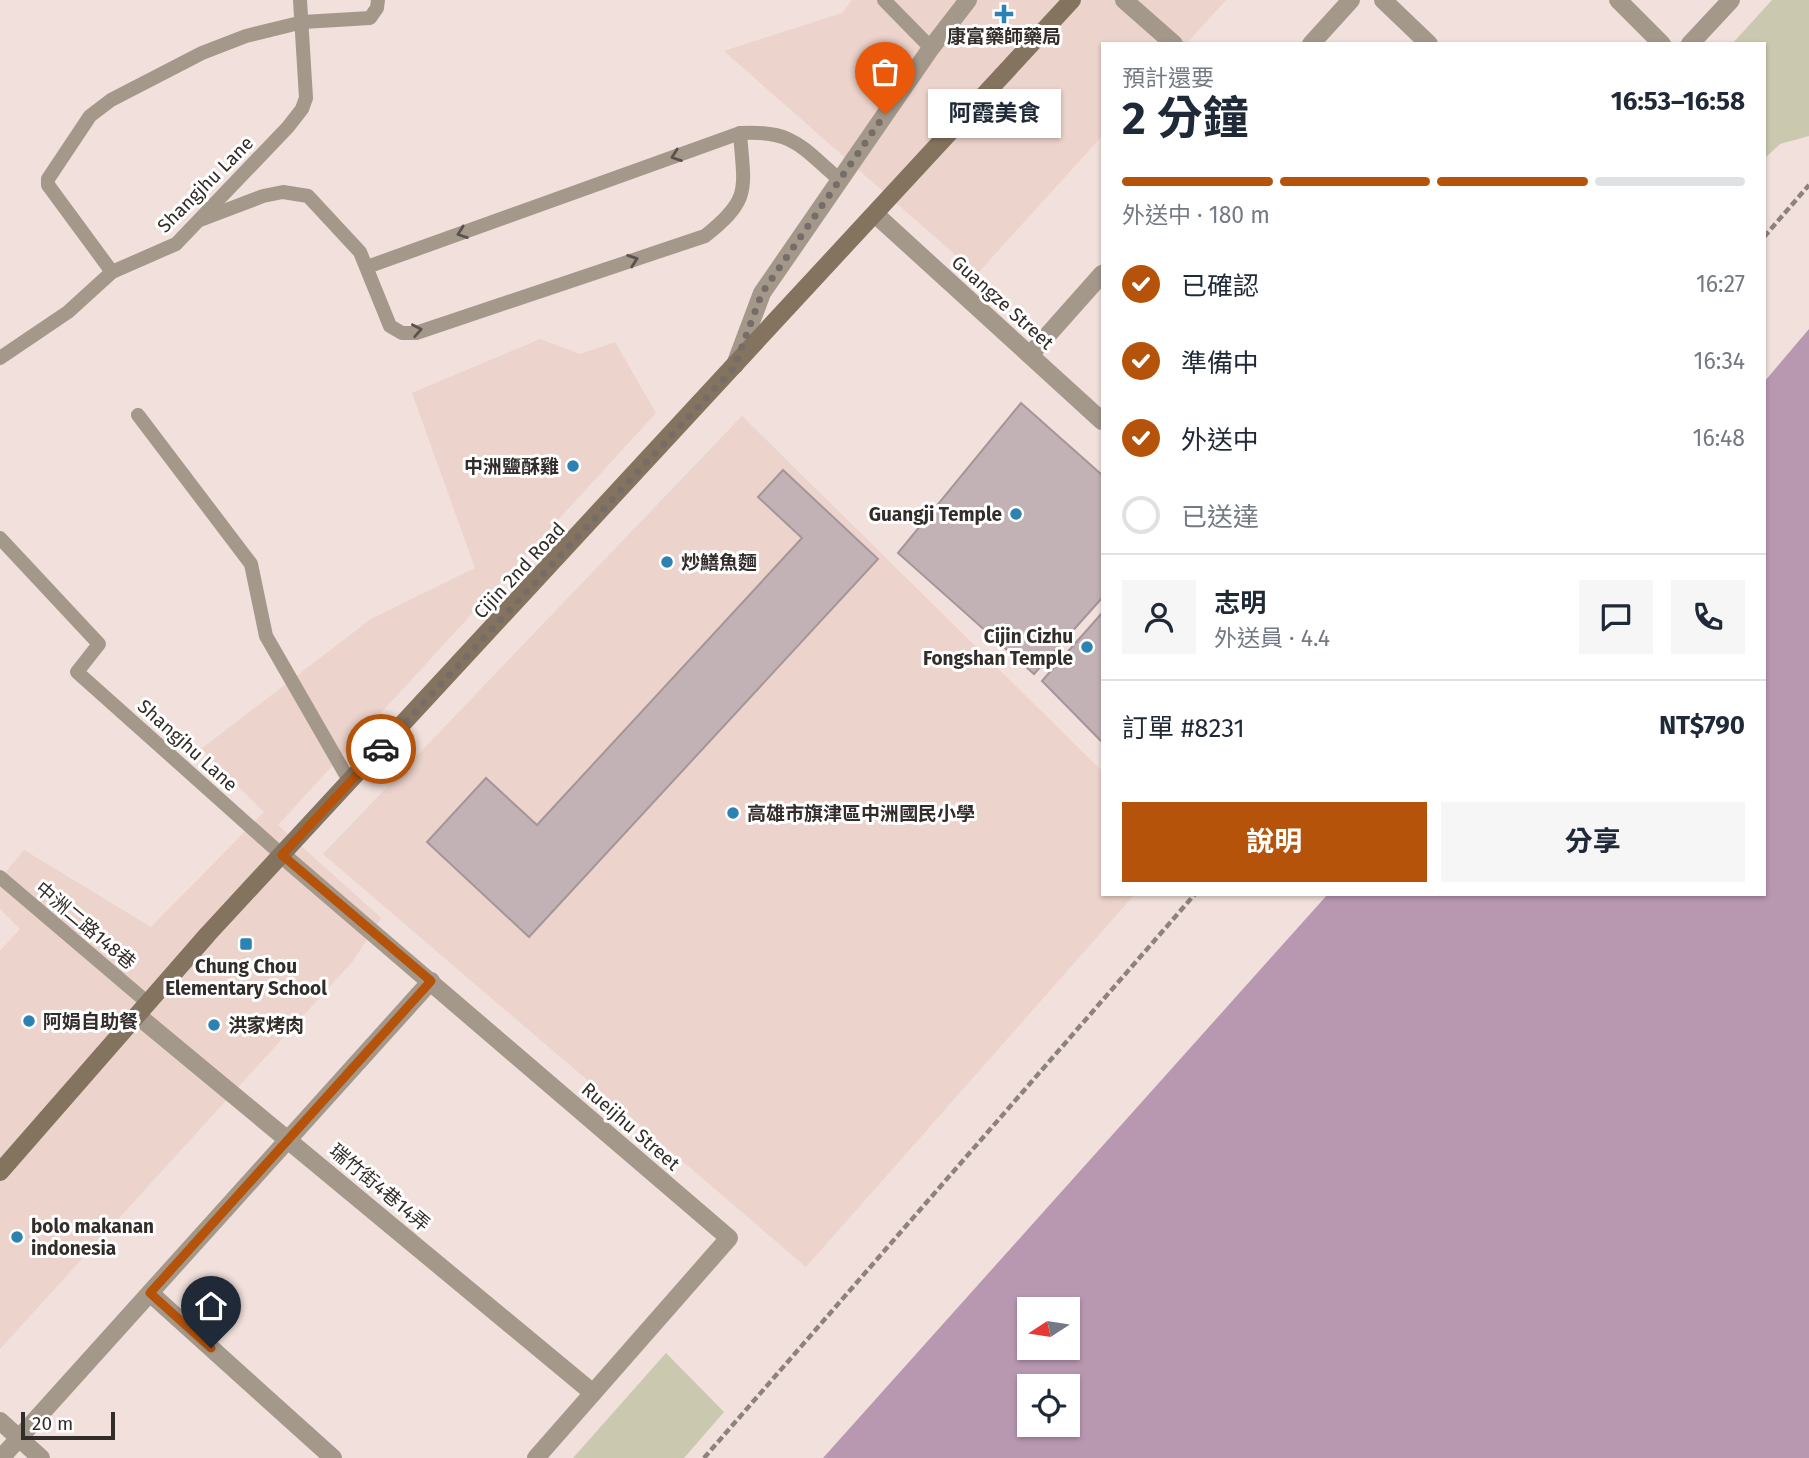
<!DOCTYPE html>
<html lang="zh-TW">
<head>
<meta charset="utf-8">
<style>
  :root { --surface:#fff; --page:#f6f6f7; --text:#1f2937; --muted:#747a83; --line:#e0e1e3; --accent:#b45309 }
  body { margin:0; font-family:"Fira Sans","Noto Sans TC",sans-serif; background:var(--page); color:var(--text); height:100vh; display:flex; flex-direction:column; font-size:26px; white-space:nowrap }
  * { box-sizing:border-box; margin:0 }
  p { font-size:23px; color:var(--muted) }
  .icon { flex:none; width:38px; height:38px; fill:none; stroke:currentColor; stroke-width:2; stroke-linecap:round; stroke-linejoin:round }
  .map { position:relative; flex:1; overflow:hidden }
  .drawer { position:absolute; left:1101px; top:42px; width:665px; height:854px; display:flex; flex-direction:column; background:var(--surface); border-radius:0px; box-shadow:0 2px 5px #0004 }
  .drawer>* { flex:none }
  .needle { width:46px; rotate:258deg }
  .buttons { position:absolute; left:1017px; top:1297px; display:grid; gap:14px }
  .buttons a { display:grid; place-items:center; width:63px; height:63px; border-radius:0px; background:var(--surface); box-shadow:0 2px 5px #0004; font-size:35px }
  .scale { position:absolute; left:21px; bottom:18px; width:94px; box-sizing:border-box; padding-left:7px; border:4px solid #332d2a; border-top:0; font-size:19px; line-height:24px; white-space:nowrap; color:#332d2a; -webkit-text-stroke:5px #fff; paint-order:stroke }
  .pin { position:absolute; display:grid; place-items:center; width:60px; height:60px; color:#fff; margin:-72px -30px; border-radius:50% 50% 50% 0; rotate:-45deg; box-shadow:0 0 7px #0007 }
  .pin .icon { rotate:45deg }
  .courier { position:absolute; display:grid; place-items:center; width:70px; height:70px; margin:-35px; border:5px solid #b45309; border-radius:50%; background:#fff; color:#222; box-shadow:0 2px 9px #0007 }
  .bubble { position:absolute; height:49px; border-radius:0px; background:var(--surface); box-shadow:0 2px 5px #0004; font-size:23px; font-weight:700; line-height:49px; text-align:center }
  .head em { font-style:normal; font-weight:700 }
  .head div { display:flex; flex-direction:column-reverse }
  .head { display:flex; align-items:center; justify-content:space-between; height:119px; padding:0 21px }
  h1 { font-size:46px; font-weight:700; line-height:52px }
  .bar { display:grid; grid-template-columns:repeat(4,1fr); gap:10px 7px; align-content:center; height:84px; padding:0 21px }
  .bar i { height:9px; border-radius:5px; background:var(--line) }
  .bar .active { background:var(--accent) }
  .bar p { grid-column:span 4 }
  .line { display:flex; align-items:center; gap:18px; padding:0 21px; border-top:2px solid var(--line) }
  .line div { flex:1 }
  .round { display:grid; place-items:center; flex:none; width:74px; height:74px; border-radius:0px; background:var(--page) }
  ol { padding:0 21px; list-style:none }
  li { display:flex; align-items:center; gap:21px; height:77px }
  li p { margin-inline-start:auto }
  li .icon { padding:7px; border-radius:50%; background:var(--accent); color:#fff; stroke-width:4 }
  li:last-child { color:var(--muted) }
  li i { width:38px; height:38px; border:4px solid var(--line); border-radius:50% }
  .button { display:flex; gap:14px; margin-top:auto; padding:14px 21px }
  .button a { flex:1; height:80px; border-radius:0px; background:var(--accent); color:#fff; font-size:28px; font-weight:700; line-height:80px; text-align:center }
  .button a+a { background:var(--page); color:var(--text) }
  .map>svg:first-child { display:block }
</style>
</head>
<body>
<div class="map">
<svg width="1809" height="1458" viewBox="0 0 1809 1458">
  <rect width="100%" height="100%" fill="#f1e0db"/>
  <g fill="#ecd3cb">
    <path d="M852,0H1226L1186,44H1102V136L977,274L724,51L842,13Z"/>
    <path d="M540,339L580,354L615,342L656,413L278,825L381,918L353,961L0,1349V951L20,929L0,909V879L24,850L151,927L264,812L201,749L371,619L475,568L412,393Z"/>
    <path d="M742,416L1102,771V894H1135L806,1267L323,854Z"/>
  </g>
  <g fill="#cac8af">
    <path d="M1772,0H1809V136L1780,144L1764,159V44H1732Z"/>
    <path d="M666,1353L724,1412L684,1458H573Z"/>
  </g>
  <path fill="#b898b1" fill-rule="evenodd" d="M1809,329V1458H823L1328,894H1764V382ZM1029,1309H1068V1348H1029ZM1029,1386H1068V1424H1029Z"/>
  <g fill="#c3b2b5" stroke="#a69598" stroke-width="2">
    <path d="M1021,403L1102,475V598L1034,674L898,553Z"/>
    <path d="M783,470L878,559L529,937L427,842L486,778L537,825L802,538L758,497Z"/>
    <path d="M1102,613V742L1042,681Z"/>
  </g>
  <g fill="none" stroke-linecap="round" stroke-linejoin="round">
    <g stroke="#8d827e" stroke-width="4.5" stroke-dasharray="7 3.5" stroke-linecap="butt">
      <path d="M1764,237L1809,185"/>
      <path d="M704,1458L1195,894"/>
    </g>
    <g stroke="#a3988a" stroke-width="14">
      <path d="M884,0L931,48"/>
      <path d="M200,220L263,196L283,192L308,196L360,252L390,326L402,333H416L705,236C752,199 744,189 740,133"/>
      <path d="M367,267L740,133C794,130 801,147 840,180"/>
      <path d="M112,272L48,185V179L90,116L111,100L202,53L246,36L303,22L370,18L377,8L378,0"/>
      <path d="M0,358L68,312L112,272L176,244L288,127L302,109L306,98L300,0"/>
      <path d="M138,415L251,564L266,636L350,782"/>
      <path d="M0,538L99,644L77,672L282,855"/>
      <path d="M0,877L148,1003"/>
    </g>
    <g stroke="#a3988a" stroke-width="18">
      <path d="M1124,0L1174,44"/>
      <path d="M1383,0L1429,44"/>
      <path d="M1618,0L1662,44"/>
      <path d="M1311,44L1351,0"/>
      <path d="M1690,44L1731,0"/>
      <path d="M875,214L1102,421"/>
      <path d="M1030,355L1102,274"/>
      <path d="M735,365L762,293L931,48L968,0"/>
      <path d="M282,855L729,1238L536,1458"/>
      <path d="M137,1015L593,1393"/>
      <path d="M150,1293L333,1458"/>
      <path d="M0,1421L41,1458"/>
      <path d="M1,1458L431,981"/>
    </g>
    <path stroke="#84735f" stroke-width="18" d="M0,1172L208,934L1072,0"/>
  </g>
  <defs><path id="oneway-chevron" d="M-2-3.5L2.5 0L-2 3.5" fill="none" stroke-width="1.6" stroke-linecap="round" stroke-linejoin="round" transform="scale(1.75)"/></defs>
  <g stroke="#5a524c">
    <use href="#oneway-chevron" transform="translate(676 156) rotate(160)"/>
    <use href="#oneway-chevron" transform="translate(462 233) rotate(160)"/>
    <use href="#oneway-chevron" transform="translate(633 260) rotate(-19)"/>
    <use href="#oneway-chevron" transform="translate(417 330) rotate(-11)"/>
  </g>
  <g fill="none" stroke-linecap="round" stroke-linejoin="round">
    <path stroke="#766c68" stroke-width="7" stroke-dasharray="0 12.6" d="M381,749L734,368L762,293L885,114"/>
    <path stroke="#b45309" stroke-width="9" d="M211,1348L150,1293L431,981L282,855L381,749"/>
  </g>
  <g fill="#2c82b1" stroke="#fff" stroke-width="2.5">
    <path d="M1000.5 3.5h7v7h7v7h-7v7h-7v-7h-7v-7h7z"/>
    <circle cx="573" cy="466" r="7"/>
    <circle cx="1016" cy="514" r="7"/>
    <circle cx="667" cy="562" r="7"/>
    <circle cx="1087" cy="647" r="7"/>
    <circle cx="733" cy="813" r="7"/>
    <rect x="239" y="937" width="14" height="14" rx="3.5"/>
    <circle cx="29" cy="1021" r="7"/>
    <circle cx="214" cy="1025" r="7"/>
    <circle cx="17" cy="1237" r="7"/>
  </g>
  <g text-anchor="middle" stroke-width="6" stroke-linejoin="round" paint-order="stroke">
    <g font-size="19" font-weight="bold" fill="#332d2a" stroke="#fff" text-anchor="start">
      <text x="1004" y="43" text-anchor="middle">康富藥師藥局</text>
      <text x="559" y="473" text-anchor="end">中洲鹽酥雞</text>
      <text x="1002" y="521" text-anchor="end">Guangji Temple</text>
      <text x="681" y="569">炒鱔魚麵</text>
      <text x="1073" y="643" text-anchor="end">Cijin Cizhu<tspan x="1073" dy="22">Fongshan Temple</tspan></text>
      <text x="747" y="820">高雄市旗津區中洲國民小學</text>
      <text x="246" y="973" text-anchor="middle">Chung Chou<tspan x="246" dy="22">Elementary School</tspan></text>
      <text x="43" y="1028">阿娟自助餐</text>
      <text x="228" y="1032">洪家烤肉</text>
      <text x="31" y="1233">bolo makanan<tspan x="31" dy="22">indonesia</tspan></text>
    </g>
    <g font-size="19" fill="#332d2a" stroke="#fff">
      <text transform="translate(205 184) rotate(-45)" y="7">Shangjhu Lane</text>
      <text transform="translate(1003 302) rotate(42)" y="7">Guangze Street</text>
      <text transform="translate(519 570) rotate(-47)" y="7">Cijin 2nd Road</text>
      <text transform="translate(188 745) rotate(42)" y="7">Shangjhu Lane</text>
      <text transform="translate(86 925) rotate(40)" y="7">中洲二路148巷</text>
      <text transform="translate(631 1126) rotate(41)" y="7">Rueijhu Street</text>
      <text transform="translate(380 1187) rotate(40)" y="7">瑞竹街4巷14弄</text>
    </g>
  </g>
</svg>
<div class="buttons">
<a><svg class="needle" viewBox="-14 -14 28 28"><path d="M0-13l5 13h-10z" fill="#e53935"/><path d="M0 13l5-13h-10z" fill="#747a83"/></svg></a>
<a><svg class="icon" aria-label="locate" viewBox="0 0 24 24"><circle cx="12" cy="12" r="6"/><path d="M12 2v4M12 18v4M2 12h4M18 12h4"/></svg></a>
</div>
<div class="scale">20 m</div>
<div class="pin" style="left:885px;top:114px;background:#ea580c"><svg class="icon" aria-label="bag" viewBox="0 0 24 24"><path d="M5 8h14l-1 12H6zM9 8a3 3 0 0 1 6 0"/></svg></div>
<div class="pin" style="left:211px;top:1348px;background:#1f2937"><svg class="icon" aria-label="home" viewBox="0 0 24 24"><path d="M3 11l9-7 9 7M6 9v11h12V9"/></svg></div>
<div class="courier" style="left:381px;top:749px"><svg class="icon" aria-label="car" viewBox="0 0 24 24"><path d="M5 17H2v-5l4-1 3-4h7l3 4 3 1v5h-3M9 17h6M6 11h13"/><circle cx="7" cy="17" r="2"/><circle cx="17" cy="17" r="2"/></svg></div>
<div class="bubble" style="left:928px;top:89px;width:133px">阿霞美食</div>
<section class="drawer">
<div class="head"><div><h1>2 分鐘</h1><p>預計還要</p></div><em>16:53–16:58</em></div>
<div class="bar"><i class="active"></i><i class="active"></i><i class="active"></i><i></i><p>外送中 · 180 m</p></div>
<ol>
<li><svg class="icon" aria-label="check" viewBox="0 0 24 24"><path d="M5 12l5 5 9-10"/></svg>已確認<p>16:27</p></li>
<li><svg class="icon" aria-label="check" viewBox="0 0 24 24"><path d="M5 12l5 5 9-10"/></svg>準備中<p>16:34</p></li>
<li><svg class="icon" aria-label="check" viewBox="0 0 24 24"><path d="M5 12l5 5 9-10"/></svg>外送中<p>16:48</p></li>
<li><i></i>已送達</li>
</ol>
<div class="line" style="height:126px"><a class="round"><svg class="icon" aria-label="person" viewBox="0 0 24 24"><circle cx="12" cy="8" r="4"/><path d="M4 21q1-7 8-7t8 7"/></svg></a><div><b>志明</b><p>外送員 · 4.4</p></div><a class="round"><svg class="icon" aria-label="chat" viewBox="0 0 24 24"><path d="M4 5h16v11H9l-5 4z"/></svg></a><a class="round"><svg class="icon" aria-label="phone" viewBox="0 0 24 24"><path d="M5 4h4l2 5-3 2q2 4 5 5l2-3 5 2v4C11 20 4 13 5 4z"/></svg></a></div>
<div class="line" style="height:91px"><div>訂單 #8231</div><b>NT$790</b></div>
<div class="button"><a>說明</a><a>分享</a></div>
</section>
</div>
</body>
</html>
